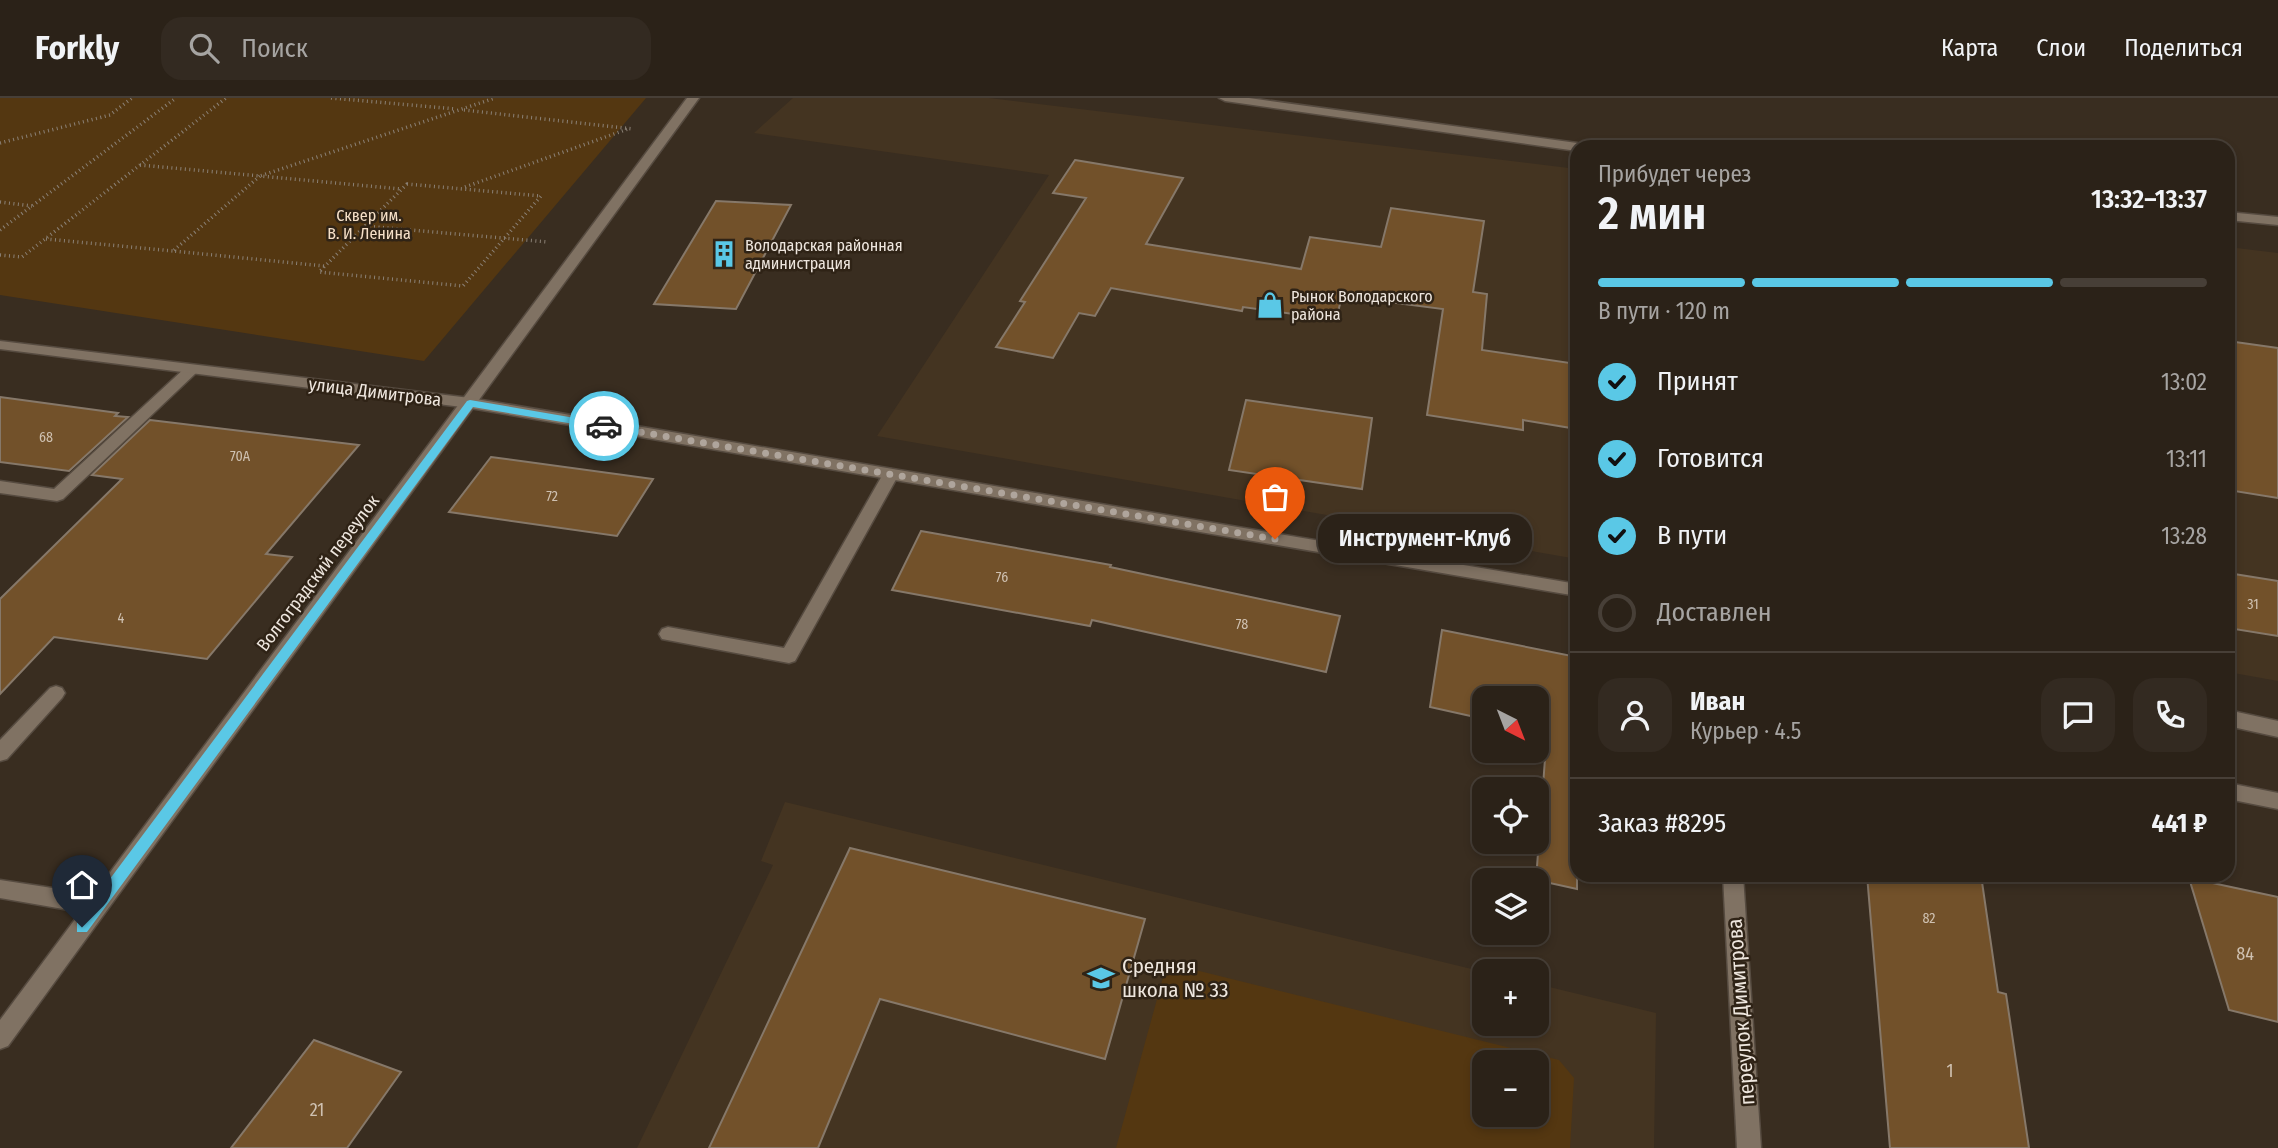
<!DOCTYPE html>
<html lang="ru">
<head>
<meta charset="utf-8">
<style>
  :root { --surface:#2b2218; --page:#332a21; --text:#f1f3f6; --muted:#a6a4a2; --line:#473f37; --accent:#5ac8e6 }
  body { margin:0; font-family:"Fira Sans Condensed",sans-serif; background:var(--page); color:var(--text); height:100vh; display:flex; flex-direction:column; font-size:26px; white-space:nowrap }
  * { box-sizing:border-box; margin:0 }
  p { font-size:23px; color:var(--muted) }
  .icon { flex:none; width:38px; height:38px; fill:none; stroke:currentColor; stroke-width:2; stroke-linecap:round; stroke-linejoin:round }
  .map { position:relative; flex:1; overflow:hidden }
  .panel { position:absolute; left:1570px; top:42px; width:665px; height:742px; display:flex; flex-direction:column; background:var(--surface); border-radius:21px; box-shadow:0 4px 10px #0003,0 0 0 2px var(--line) }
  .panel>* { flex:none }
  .needle { width:46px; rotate:138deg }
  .fabs { position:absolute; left:1472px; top:588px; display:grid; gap:14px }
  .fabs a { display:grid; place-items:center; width:77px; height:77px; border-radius:14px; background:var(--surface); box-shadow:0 4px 10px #0003,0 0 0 2px var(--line); font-size:35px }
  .pin { position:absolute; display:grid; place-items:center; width:60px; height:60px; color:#fff; margin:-72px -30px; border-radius:50% 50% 50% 0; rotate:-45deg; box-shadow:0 0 7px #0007 }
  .pin .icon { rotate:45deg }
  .courier { position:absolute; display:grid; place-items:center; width:70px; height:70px; margin:-35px; border:5px solid #5ac8e6; border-radius:50%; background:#fff; color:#222; box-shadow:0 2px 9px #0007 }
  .bubble { position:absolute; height:49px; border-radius:21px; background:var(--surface); box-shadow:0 4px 10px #0003,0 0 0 2px var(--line); font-size:23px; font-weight:600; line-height:49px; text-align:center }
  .summary em { font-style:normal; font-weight:600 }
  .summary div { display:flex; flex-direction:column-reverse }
  .summary { display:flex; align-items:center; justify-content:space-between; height:119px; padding:0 28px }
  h1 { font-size:46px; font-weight:600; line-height:52px }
  .bar { display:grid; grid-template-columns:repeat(4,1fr); gap:10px 7px; align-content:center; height:84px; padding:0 28px }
  .bar i { height:9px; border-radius:5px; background:var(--line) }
  .bar .active { background:var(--accent) }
  .bar p { grid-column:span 4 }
  .line { display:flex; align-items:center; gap:18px; padding:0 28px; border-top:2px solid var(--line) }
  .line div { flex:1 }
  .round { display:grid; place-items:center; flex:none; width:74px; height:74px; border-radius:21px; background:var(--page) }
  ol { padding:0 28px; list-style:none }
  li { display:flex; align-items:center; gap:21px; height:77px }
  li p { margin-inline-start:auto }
  li .icon { padding:7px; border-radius:50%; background:var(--accent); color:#111; stroke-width:4 }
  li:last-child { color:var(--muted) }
  li i { width:38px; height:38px; border:4px solid var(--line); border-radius:50% }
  header { display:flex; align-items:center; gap:42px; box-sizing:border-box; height:98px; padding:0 35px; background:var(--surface); border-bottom:2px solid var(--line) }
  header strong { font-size:33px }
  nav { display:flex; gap:38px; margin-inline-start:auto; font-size:24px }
  .search { width:490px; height:63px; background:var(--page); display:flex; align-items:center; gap:18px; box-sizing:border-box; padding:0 24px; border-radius:21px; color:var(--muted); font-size:26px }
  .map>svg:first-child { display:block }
</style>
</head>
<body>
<header>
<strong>Forkly</strong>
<div class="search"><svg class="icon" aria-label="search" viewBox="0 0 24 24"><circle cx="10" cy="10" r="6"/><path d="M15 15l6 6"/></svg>Поиск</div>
<nav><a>Карта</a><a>Слои</a><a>Поделиться</a></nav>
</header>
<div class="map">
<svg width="2278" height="1050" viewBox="0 0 2278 1050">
  <rect width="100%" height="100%" fill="#392d20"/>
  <g fill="#443421" fill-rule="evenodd">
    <path d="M793,0H989L1577,71V461L877,338L1049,77L754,35Z"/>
    <path d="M2228,149L2278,155V583L2228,574Z"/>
    <path d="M785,704L1484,874V926H1536L1537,886L1656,915L1654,1050H637L773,767L761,763ZM1484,964H1536V1017H1484Z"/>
  </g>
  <g fill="#543711" fill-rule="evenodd">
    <path d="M0,0H646L424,263L0,197Z"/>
    <path d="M1167,865L1559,962L1574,980L1570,1050H1116ZM1536,964V1017H1484V964Z"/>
  </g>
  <g fill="#72512a" stroke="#867869" stroke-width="2">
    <path d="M1075,62L1183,80L1146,146L1301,171L1310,139L1381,149L1391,110L1484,123L1473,194L1487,196L1482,252L1577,266V331L1523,322V332L1427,317L1443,211L1342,198L1336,222L1243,209L1242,213L1111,190L1095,218L1079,215L1053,260L996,249L1025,204L1020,203L1086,100L1053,95Z"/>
    <path d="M716,103L791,107L736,211L654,206Z"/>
    <path d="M2228,243L2278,250V400L2228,392Z"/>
    <path d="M0,299L118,315L115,318L128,319L69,373L0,364Z"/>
    <path d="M1246,302L1372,320L1362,391L1229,372Z"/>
    <path d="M150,322L359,347L266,456L292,459L207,561L54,539L0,596V501L122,381L92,377Z"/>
    <path d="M491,359L653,381L617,438L449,414Z"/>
    <path d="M921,433L1111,467L1110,469L1340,518L1326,574L1092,522L1090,528L892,492Z"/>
    <path d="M2228,475L2278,483V538L2228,530Z"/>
    <path d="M1442,532L1577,559V791L1536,782L1547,634L1536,632V600H1484V621L1430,609Z"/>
    <path d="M850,750L1145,821L1105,961L880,901L818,1050H709Z"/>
    <path d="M1867,777H1981L1998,894L2006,896L2029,1050H1890Z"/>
    <path d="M2189,780L2278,799V924L2229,912Z"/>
    <path d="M314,942L401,974L347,1050H231Z"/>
  </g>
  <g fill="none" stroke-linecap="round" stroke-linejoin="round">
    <defs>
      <g id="lane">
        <path d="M1219,0H1249L1577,45L1583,49H1577V53L1225,3Z"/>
        <path d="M2228,114L2278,119V127L2228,122Z"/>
        <path d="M191,267L198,272L196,275L63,401L57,403L0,395V383L54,391L186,269Z"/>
        <path d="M891,371L899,376L795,563L789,565L662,541L659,536L662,531L668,529L784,550L883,376Z"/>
        <path d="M56,588L62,590L65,595L62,600L7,661L0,663V642L50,590Z"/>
        <path d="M2228,685L2278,695V711L2228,701Z"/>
        <path d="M0,782L98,797L105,800L108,807L105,814L98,817L0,800Z"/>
      </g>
      <g id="street">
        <path d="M687,0H699L8,948L0,951V922Z"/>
        <path d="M1723,777H1743L1761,1050H1737Z"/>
      </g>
      <g id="secondary">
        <path d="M0,243L470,300L1577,486V498L470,310L0,251Z"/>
        <path d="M2228,612L2278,623V639L2228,628Z"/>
      </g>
    </defs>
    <use href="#lane" stroke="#564b40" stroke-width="3"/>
    <use href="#street" stroke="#564b40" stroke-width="3"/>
    <use href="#secondary" stroke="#564b40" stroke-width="3"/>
    <g stroke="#8b8176" stroke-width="3.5" stroke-dasharray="1 3.5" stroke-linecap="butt">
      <path d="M331,0L456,11"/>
      <path d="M464,12L633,31"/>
      <path d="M0,45L110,17L132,0"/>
      <path d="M140,67L260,78L495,0"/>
      <path d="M407,86L541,98L463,188L319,174Z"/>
      <path d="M465,89L628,31"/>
      <path d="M0,104L32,108"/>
      <path d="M365,128L548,144"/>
      <path d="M0,132L176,0"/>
      <path d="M46,141L173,153"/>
      <path d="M0,157L22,159L226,0"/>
      <path d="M324,168L173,153L260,78L401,91"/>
    </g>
    <use href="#lane" fill="#807263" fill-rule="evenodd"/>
    <use href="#street" fill="#807263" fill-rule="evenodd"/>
    <use href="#secondary" fill="#807263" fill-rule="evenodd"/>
  </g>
  <path fill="#5ac8e6" d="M470,302L604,325L609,328L604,331L473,309L87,834H77V825L467,303Z"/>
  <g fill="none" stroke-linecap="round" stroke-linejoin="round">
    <path stroke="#afa59c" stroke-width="7" stroke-dasharray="0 12.6" d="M604,328L1275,441"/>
  </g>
  <defs>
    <symbol id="building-bare" viewBox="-9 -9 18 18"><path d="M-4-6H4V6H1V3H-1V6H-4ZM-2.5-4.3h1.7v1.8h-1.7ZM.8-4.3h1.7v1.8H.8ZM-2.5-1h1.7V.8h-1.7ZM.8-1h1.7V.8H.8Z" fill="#5ac8e6" stroke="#2f2316" stroke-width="2.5" paint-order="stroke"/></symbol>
    <symbol id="shop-bare" viewBox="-9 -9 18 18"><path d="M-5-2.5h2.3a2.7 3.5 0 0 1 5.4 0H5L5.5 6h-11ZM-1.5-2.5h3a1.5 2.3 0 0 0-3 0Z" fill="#5ac8e6" stroke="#2f2316" stroke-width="2.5" paint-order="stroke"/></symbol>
    <symbol id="school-bare" viewBox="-9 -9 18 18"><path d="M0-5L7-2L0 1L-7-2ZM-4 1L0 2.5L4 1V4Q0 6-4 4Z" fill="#5ac8e6" stroke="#2f2316" stroke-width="2.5" paint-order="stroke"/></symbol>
  </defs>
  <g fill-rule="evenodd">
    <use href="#building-bare" x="705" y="137" width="38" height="38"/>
    <use href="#shop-bare" x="1251" y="188" width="38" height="38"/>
    <use href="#school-bare" x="1082" y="861" width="38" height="38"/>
  </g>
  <g text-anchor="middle" stroke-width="5" stroke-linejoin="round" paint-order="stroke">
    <g font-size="14" fill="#cfc1b1">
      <text x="46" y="344">68</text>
      <text x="240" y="363">70А</text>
      <text x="552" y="403">72</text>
      <text x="1002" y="484">76</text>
      <text x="2253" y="511">31</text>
      <text x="121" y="525">4</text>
      <text x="1242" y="531">78</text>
      <text x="1929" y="825">82</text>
    </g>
    <g font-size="16" fill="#f6e0c8" stroke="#2f2316">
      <text x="369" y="123">Сквер им.<tspan x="369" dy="18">В. И. Ленина</tspan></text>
    </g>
    <g font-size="16" fill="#eee6de" stroke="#2f2316" text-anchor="start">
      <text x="745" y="153">Володарская районная<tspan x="745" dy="18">администрация</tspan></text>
      <text x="1291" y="204">Рынок Володарского<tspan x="1291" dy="18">района</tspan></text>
    </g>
    <g font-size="18" fill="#eee6de" stroke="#2f2316">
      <text transform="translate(375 294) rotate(7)" y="6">улица Димитрова</text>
      <text transform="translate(318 475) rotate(-53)" y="6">Волгоградский переулок</text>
    </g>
    <g font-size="18" fill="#cfc1b1">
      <text x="2245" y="862">84</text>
      <text x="1950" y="979">1</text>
      <text x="317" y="1018">21</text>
    </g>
    <g font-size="21" fill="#eee6de" stroke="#2f2316" text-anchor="start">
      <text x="1122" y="875">Средняя<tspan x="1122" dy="24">школа № 33</tspan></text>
    </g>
    <g font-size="21" fill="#eee6de" stroke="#2f2316">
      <text transform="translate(1741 914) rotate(-94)" y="7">переулок Димитрова</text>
    </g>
  </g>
</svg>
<div class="fabs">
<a><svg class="needle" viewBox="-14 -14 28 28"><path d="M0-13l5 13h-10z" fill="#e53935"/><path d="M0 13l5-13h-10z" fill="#a6a4a2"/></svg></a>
<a><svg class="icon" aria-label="locate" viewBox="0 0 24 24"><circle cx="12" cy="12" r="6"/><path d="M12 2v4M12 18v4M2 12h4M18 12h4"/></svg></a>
<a><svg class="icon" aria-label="layers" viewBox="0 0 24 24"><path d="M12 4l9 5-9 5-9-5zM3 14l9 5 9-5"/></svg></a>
<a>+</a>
<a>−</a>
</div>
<div class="pin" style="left:1275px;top:441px;background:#ea580c"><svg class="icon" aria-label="bag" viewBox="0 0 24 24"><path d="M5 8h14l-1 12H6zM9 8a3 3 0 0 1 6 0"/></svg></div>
<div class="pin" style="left:82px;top:829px;background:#1f2937"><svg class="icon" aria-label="home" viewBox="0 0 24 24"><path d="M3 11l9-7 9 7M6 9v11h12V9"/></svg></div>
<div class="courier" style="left:604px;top:328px"><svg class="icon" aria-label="car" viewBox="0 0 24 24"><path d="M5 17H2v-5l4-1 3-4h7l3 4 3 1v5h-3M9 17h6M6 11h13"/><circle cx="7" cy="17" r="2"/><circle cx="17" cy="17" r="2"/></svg></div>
<div class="bubble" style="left:1318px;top:416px;width:214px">Инструмент-Клуб</div>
<section class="panel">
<div class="summary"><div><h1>2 мин</h1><p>Прибудет через</p></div><em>13:32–13:37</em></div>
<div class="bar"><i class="active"></i><i class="active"></i><i class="active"></i><i></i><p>В пути · 120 m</p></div>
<ol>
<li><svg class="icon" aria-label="check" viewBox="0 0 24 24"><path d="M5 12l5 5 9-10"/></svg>Принят<p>13:02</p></li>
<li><svg class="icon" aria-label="check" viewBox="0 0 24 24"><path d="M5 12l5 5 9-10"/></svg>Готовится<p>13:11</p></li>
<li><svg class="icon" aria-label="check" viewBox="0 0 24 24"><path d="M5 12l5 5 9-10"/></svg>В пути<p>13:28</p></li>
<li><i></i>Доставлен</li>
</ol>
<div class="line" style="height:126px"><a class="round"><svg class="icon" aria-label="person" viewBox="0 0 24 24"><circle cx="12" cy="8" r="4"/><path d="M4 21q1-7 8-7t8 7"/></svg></a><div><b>Иван</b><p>Курьер · 4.5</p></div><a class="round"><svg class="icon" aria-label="chat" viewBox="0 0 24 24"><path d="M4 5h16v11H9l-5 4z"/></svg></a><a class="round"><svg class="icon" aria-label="phone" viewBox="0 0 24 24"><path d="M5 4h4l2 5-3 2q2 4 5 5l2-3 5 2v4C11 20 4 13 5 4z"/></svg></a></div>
<div class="line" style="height:91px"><div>Заказ #8295</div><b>441 ₽</b></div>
</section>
</div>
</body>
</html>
